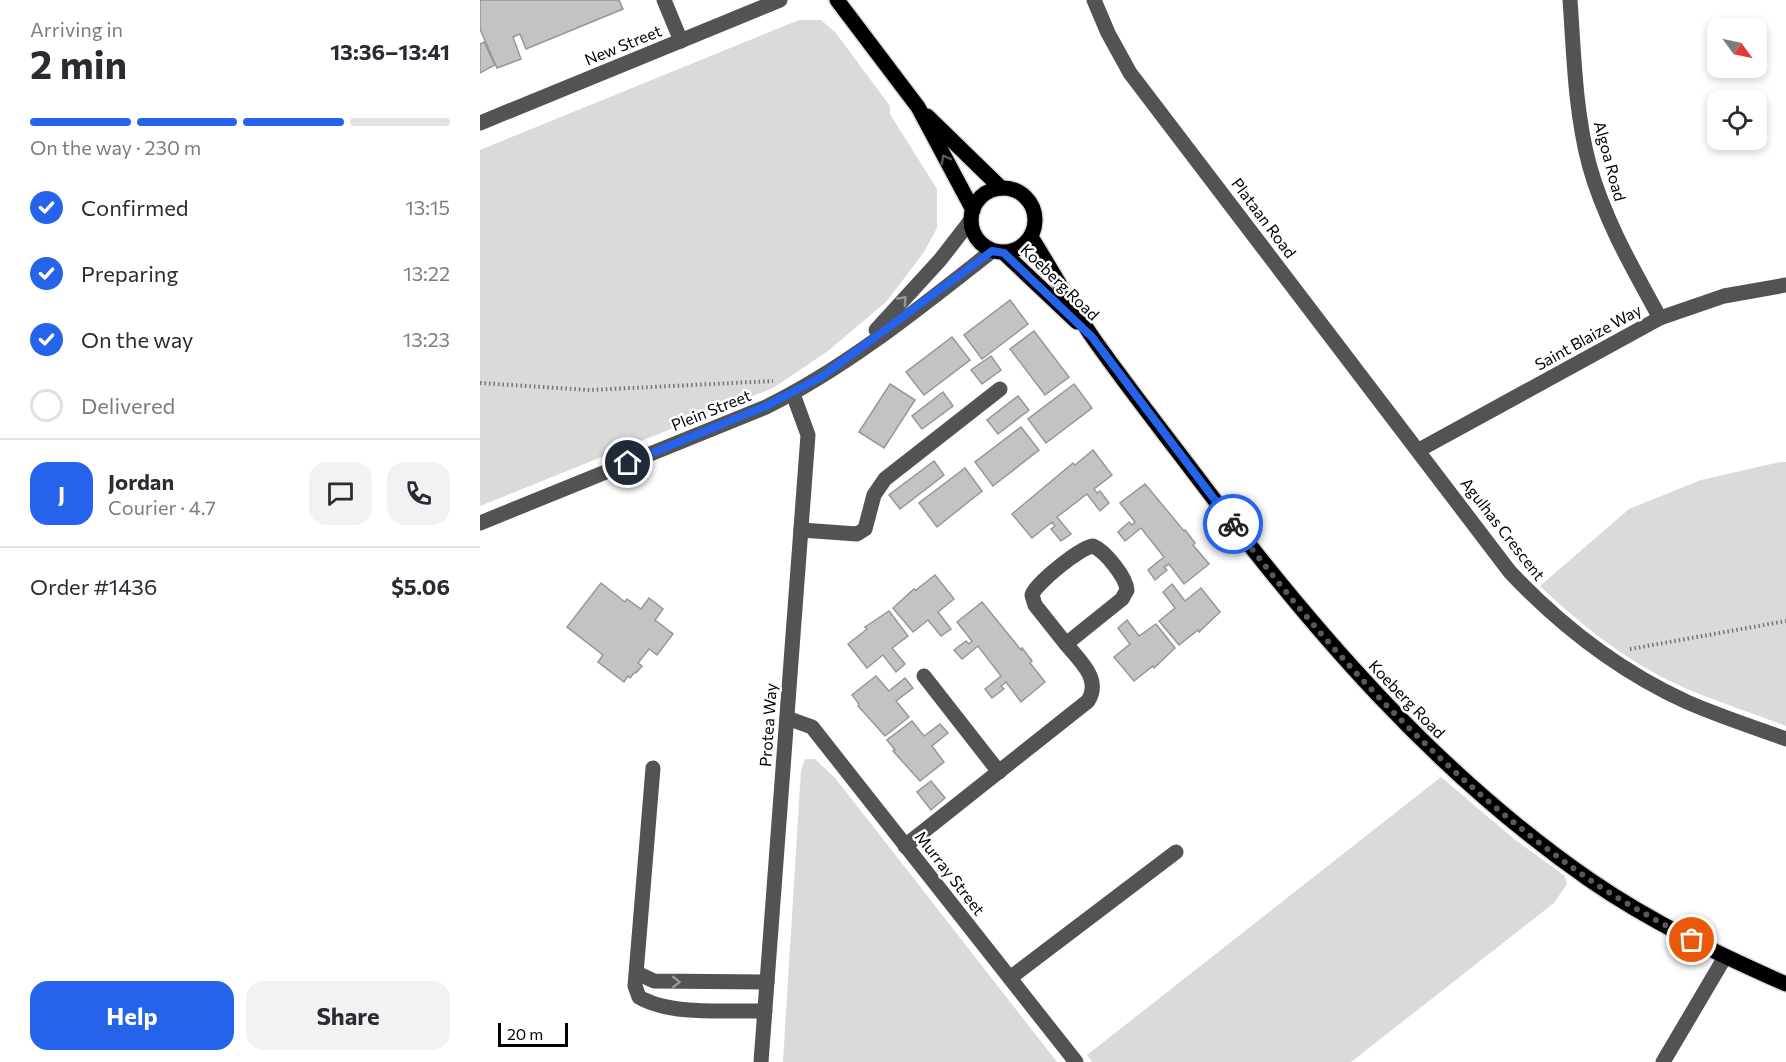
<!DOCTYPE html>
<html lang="en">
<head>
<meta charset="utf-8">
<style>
  :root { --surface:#fff; --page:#f2f2f3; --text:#2b2b33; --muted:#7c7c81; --line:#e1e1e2; --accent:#2563eb }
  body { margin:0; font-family:Commissioner,sans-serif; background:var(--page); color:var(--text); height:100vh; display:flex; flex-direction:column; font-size:22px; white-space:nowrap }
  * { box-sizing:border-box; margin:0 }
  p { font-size:20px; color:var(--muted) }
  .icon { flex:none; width:33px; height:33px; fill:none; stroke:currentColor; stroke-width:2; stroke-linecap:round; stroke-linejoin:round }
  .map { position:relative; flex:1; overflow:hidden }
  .details { display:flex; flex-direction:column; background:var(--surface); width:480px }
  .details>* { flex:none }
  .needle { width:39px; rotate:123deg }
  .controls { position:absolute; left:1227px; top:18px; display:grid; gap:12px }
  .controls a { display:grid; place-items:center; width:60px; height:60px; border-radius:12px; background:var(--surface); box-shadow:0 3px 9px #0003; font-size:30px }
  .scale { position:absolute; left:18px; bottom:15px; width:70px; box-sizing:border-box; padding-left:6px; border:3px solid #000; border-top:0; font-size:16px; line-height:21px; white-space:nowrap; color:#000; -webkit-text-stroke:4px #fff; paint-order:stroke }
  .pin { position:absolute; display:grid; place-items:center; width:51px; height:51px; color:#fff; margin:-26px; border:3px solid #fff; border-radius:50%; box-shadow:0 2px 6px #0007 }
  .courier { position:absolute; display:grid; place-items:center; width:60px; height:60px; margin:-30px; border:4px solid #2563eb; border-radius:50%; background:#fff; color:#222; box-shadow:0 2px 8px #0007 }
  .summary em { font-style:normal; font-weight:700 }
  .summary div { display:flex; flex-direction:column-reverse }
  .summary { display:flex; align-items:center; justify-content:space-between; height:102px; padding:0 30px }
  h1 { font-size:39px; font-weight:700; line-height:45px }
  .bar { display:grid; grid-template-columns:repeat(4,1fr); gap:9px 6px; align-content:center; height:72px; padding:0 30px }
  .bar i { height:8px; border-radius:4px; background:var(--line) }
  .bar .current { background:var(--accent) }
  .bar p { grid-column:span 4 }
  .line { display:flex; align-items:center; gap:15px; padding:0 30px; border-top:2px solid var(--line) }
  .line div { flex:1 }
  .round { display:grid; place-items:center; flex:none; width:63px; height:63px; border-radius:18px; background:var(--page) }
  ol { padding:0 30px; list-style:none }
  li { display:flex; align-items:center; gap:18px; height:66px }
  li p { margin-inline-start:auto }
  li .icon { padding:6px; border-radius:50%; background:var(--accent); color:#fff; stroke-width:4 }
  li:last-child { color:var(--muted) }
  li i { width:33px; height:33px; border:3px solid var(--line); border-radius:50% }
  .primary-button { display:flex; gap:12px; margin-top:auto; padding:12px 30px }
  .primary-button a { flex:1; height:69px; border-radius:18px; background:var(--accent); color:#fff; font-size:24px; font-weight:700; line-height:69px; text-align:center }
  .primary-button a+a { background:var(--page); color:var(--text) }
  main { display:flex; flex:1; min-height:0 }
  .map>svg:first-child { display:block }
</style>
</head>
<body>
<main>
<section class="details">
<div class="summary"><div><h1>2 min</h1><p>Arriving in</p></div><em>13:36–13:41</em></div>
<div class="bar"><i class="current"></i><i class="current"></i><i class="current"></i><i></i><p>On the way · 230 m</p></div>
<ol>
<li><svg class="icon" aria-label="check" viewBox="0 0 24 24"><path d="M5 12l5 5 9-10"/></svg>Confirmed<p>13:15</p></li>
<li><svg class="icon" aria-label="check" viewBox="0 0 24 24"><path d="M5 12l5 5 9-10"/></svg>Preparing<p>13:22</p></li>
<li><svg class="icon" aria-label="check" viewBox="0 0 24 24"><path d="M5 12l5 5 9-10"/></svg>On the way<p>13:23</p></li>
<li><i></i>Delivered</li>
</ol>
<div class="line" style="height:108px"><b class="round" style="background:var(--accent);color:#fff">J</b><div><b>Jordan</b><p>Courier · 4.7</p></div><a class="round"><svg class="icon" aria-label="chat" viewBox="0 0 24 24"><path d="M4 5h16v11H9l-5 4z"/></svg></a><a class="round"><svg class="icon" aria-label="phone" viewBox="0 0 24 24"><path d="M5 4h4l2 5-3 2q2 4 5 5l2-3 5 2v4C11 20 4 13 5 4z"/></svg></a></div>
<div class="line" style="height:78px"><div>Order #1436</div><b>$5.06</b></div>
<div class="primary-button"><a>Help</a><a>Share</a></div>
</section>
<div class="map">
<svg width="1306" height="1062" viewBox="0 0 1306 1062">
  <rect width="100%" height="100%" fill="#fff"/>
  <g fill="#dadada">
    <path d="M319,20H341L355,32L410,106V114L457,189V228L444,252L407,301L348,351L293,388L0,506V150Z"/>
    <path d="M1300,462H1306V726C1267,711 1227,699 1190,681C1141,657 1099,623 1060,586L1149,509L1221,480Z"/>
    <path d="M325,759H335L356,779L577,1062H303L321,770Z"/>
    <path d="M961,777L1034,839L1085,876L1087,884L1074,903L871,1062H612L607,1055Z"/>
  </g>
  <g fill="#c3c3c3" stroke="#979797" stroke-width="1.5">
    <path d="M0,0H139L143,9L46,49L40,34L33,37L41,59L17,68L0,29Z"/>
    <path d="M4,42L15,65L0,73V44Z"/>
    <path d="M530,300L548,324L502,359L484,335Z"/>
    <path d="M554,331L589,377L565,395L530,349Z"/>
    <path d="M472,337L490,360L444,395L426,372Z"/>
    <path d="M511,356L521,370L502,384L491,370Z"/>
    <path d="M410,384L435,400L404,448L379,432Z"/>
    <path d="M594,384L612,408L566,443L548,419Z"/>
    <path d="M463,392L473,406L442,429L432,416Z"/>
    <path d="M538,396L549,410L518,434L507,420Z"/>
    <path d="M541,427L559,450L513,486L495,462Z"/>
    <path d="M613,450L632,475L614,489L617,493L620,491L629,503L620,511L607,494L577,517L591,534L581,541L571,529L575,526L572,522L552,538L532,514L593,463L595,465Z"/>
    <path d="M454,461L464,475L420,509L409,495Z"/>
    <path d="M485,468L502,491L457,527L439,503Z"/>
    <path d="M665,484L704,531L705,530L715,543L713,545L729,564L704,584L689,564L684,567L687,570L675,580L668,570L684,557L661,528L645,541L638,532L649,522L652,525L655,522L640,503Z"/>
    <path d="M455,575L474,599L458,612L471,629L461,636L448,620L433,632L413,608L434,589L436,590Z"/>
    <path d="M121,583L145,602L147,599L161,609L169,598L183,609L175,620L193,634L177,655L169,649L158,663L162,666L156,673L155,672L150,678L148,676L144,682L118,662L123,655L87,627Z"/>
    <path d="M692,584L705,601L721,588L740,612L719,632L718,630L699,645L679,621L695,608L683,592Z"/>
    <path d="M502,602L541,650L542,648L552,661L550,663L565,682L541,702L526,682L521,686L524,689L512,698L505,689L521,676L498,646L482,659L474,650L486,641L489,644L492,641L477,622Z"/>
    <path d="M409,611L428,636L412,648L425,664L416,672L403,655L387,668L368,644L387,629L385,627Z"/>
    <path d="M647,620L659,636L676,624L695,648L674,668L673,666L654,681L634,657L650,644L638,628Z"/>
    <path d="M396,676L409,691L425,678L433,688L416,701L429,717L405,736L378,706L379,704L372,695Z"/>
    <path d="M432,721L444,736L460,724L468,733L452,746L464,762L440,781L413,751L415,750L407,740Z"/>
    <path d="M451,781L465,798L451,810L437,792Z"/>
  </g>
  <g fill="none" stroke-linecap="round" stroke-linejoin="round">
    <defs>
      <g id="major">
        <path d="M357,0L438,107L493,210"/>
        <path d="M447,116L521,188"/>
        <circle cx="523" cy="220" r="32"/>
        <path d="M551,237C572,270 591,306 613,338C649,389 687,437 724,486C835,633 957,774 1110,880C1171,922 1238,954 1306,984"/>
        <path d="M524,253L597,322"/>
      </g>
    </defs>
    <use href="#major" stroke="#dbdbdb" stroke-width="18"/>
    <g stroke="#757575" stroke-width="4" stroke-dasharray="1.5 3" stroke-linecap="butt">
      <path d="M0,383L110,390L293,381"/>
      <path d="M1150,649L1306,621"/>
    </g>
    <g stroke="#535353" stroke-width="15">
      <path d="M184,0L201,41"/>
      <path d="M614,0L628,33L650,73L1030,572C1081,626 1139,671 1207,702C1239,716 1273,727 1306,739"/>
      <path d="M1090,0C1094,55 1095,111 1109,164C1124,219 1153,269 1180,318"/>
      <path d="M0,123L300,0"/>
      <path d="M396,330L460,260L491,220"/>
      <path d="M939,450L1180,318L1244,296L1306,285"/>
      <path d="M0,523L286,407C366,368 442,306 512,251"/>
      <path d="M321,530L377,534L385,529L394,495L405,479L520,389"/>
      <path d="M613,546C625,551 646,577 647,590L642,599L586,644L555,605L552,595C556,583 601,547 613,546Z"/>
      <path d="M444,676L519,772"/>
      <path d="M307,718L332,727L596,1062"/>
      <path d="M173,768L155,986L159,997C191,1016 248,1010 285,1011"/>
      <path d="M425,846L608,701C622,679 599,660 586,644"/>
      <path d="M157,973L174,981L287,982"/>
      <path d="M530,978L696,852"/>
      <path d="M281,1062L328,435L313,394"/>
      <path d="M1183,1062L1245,957"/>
    </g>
    <use href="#major" stroke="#000" stroke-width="15"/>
  </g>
  <defs><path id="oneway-chevron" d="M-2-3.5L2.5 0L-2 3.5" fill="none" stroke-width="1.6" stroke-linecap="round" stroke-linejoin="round" transform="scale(1.5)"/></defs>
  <use stroke="#595959" href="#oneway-chevron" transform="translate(465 159) rotate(-118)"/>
  <g stroke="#989898">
    <use href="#oneway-chevron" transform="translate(423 300) rotate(-47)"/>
    <use href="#oneway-chevron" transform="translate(196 982) rotate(1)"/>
  </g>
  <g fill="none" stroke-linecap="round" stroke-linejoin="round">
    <path stroke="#595959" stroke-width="6" stroke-dasharray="0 10.8" d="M753,524C854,659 972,784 1110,880C1142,902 1178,921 1212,940"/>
    <path stroke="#2563eb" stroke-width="8" d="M148,463L286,406L341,377L512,251L524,253L612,337L753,524"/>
  </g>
  <g text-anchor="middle" stroke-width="5" stroke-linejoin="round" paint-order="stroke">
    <g font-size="16" fill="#000" stroke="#fff">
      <text transform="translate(143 45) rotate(-22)" y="6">New Street</text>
      <text transform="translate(1130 161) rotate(75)" y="6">Algoa Road</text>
      <text transform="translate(784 218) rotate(53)" y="6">Plataan Road</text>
      <text transform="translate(580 282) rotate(44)" y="6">Koeberg Road</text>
      <text transform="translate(1108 337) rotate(-29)" y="6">Saint Blaize Way</text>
      <text transform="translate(231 410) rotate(-22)" y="6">Plein Street</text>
      <text transform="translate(1023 529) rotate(52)" y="6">Agulhas Crescent</text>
      <text transform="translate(927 699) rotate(46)" y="6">Koeberg Road</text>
      <text transform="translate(288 725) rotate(-86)" y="6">Protea Way</text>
      <text transform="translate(470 873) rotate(52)" y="6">Murray Street</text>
    </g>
  </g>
</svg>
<div class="controls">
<a><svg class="needle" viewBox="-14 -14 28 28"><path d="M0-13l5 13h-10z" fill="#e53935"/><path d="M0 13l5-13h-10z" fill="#7c7c81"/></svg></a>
<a><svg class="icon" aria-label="locate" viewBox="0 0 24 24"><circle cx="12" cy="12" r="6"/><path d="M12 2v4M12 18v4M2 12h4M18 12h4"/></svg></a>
</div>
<div class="scale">20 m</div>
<div class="pin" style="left:1212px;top:940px;background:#ea580c"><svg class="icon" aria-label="bag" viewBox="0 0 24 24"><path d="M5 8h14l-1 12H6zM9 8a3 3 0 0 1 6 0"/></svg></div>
<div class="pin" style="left:148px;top:463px;background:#1f2937"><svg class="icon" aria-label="home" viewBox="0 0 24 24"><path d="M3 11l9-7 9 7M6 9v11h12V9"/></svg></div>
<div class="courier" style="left:753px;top:524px"><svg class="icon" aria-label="bike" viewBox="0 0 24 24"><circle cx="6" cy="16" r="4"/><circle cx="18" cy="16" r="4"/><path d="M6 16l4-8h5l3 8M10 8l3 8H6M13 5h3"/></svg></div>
</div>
</main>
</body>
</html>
